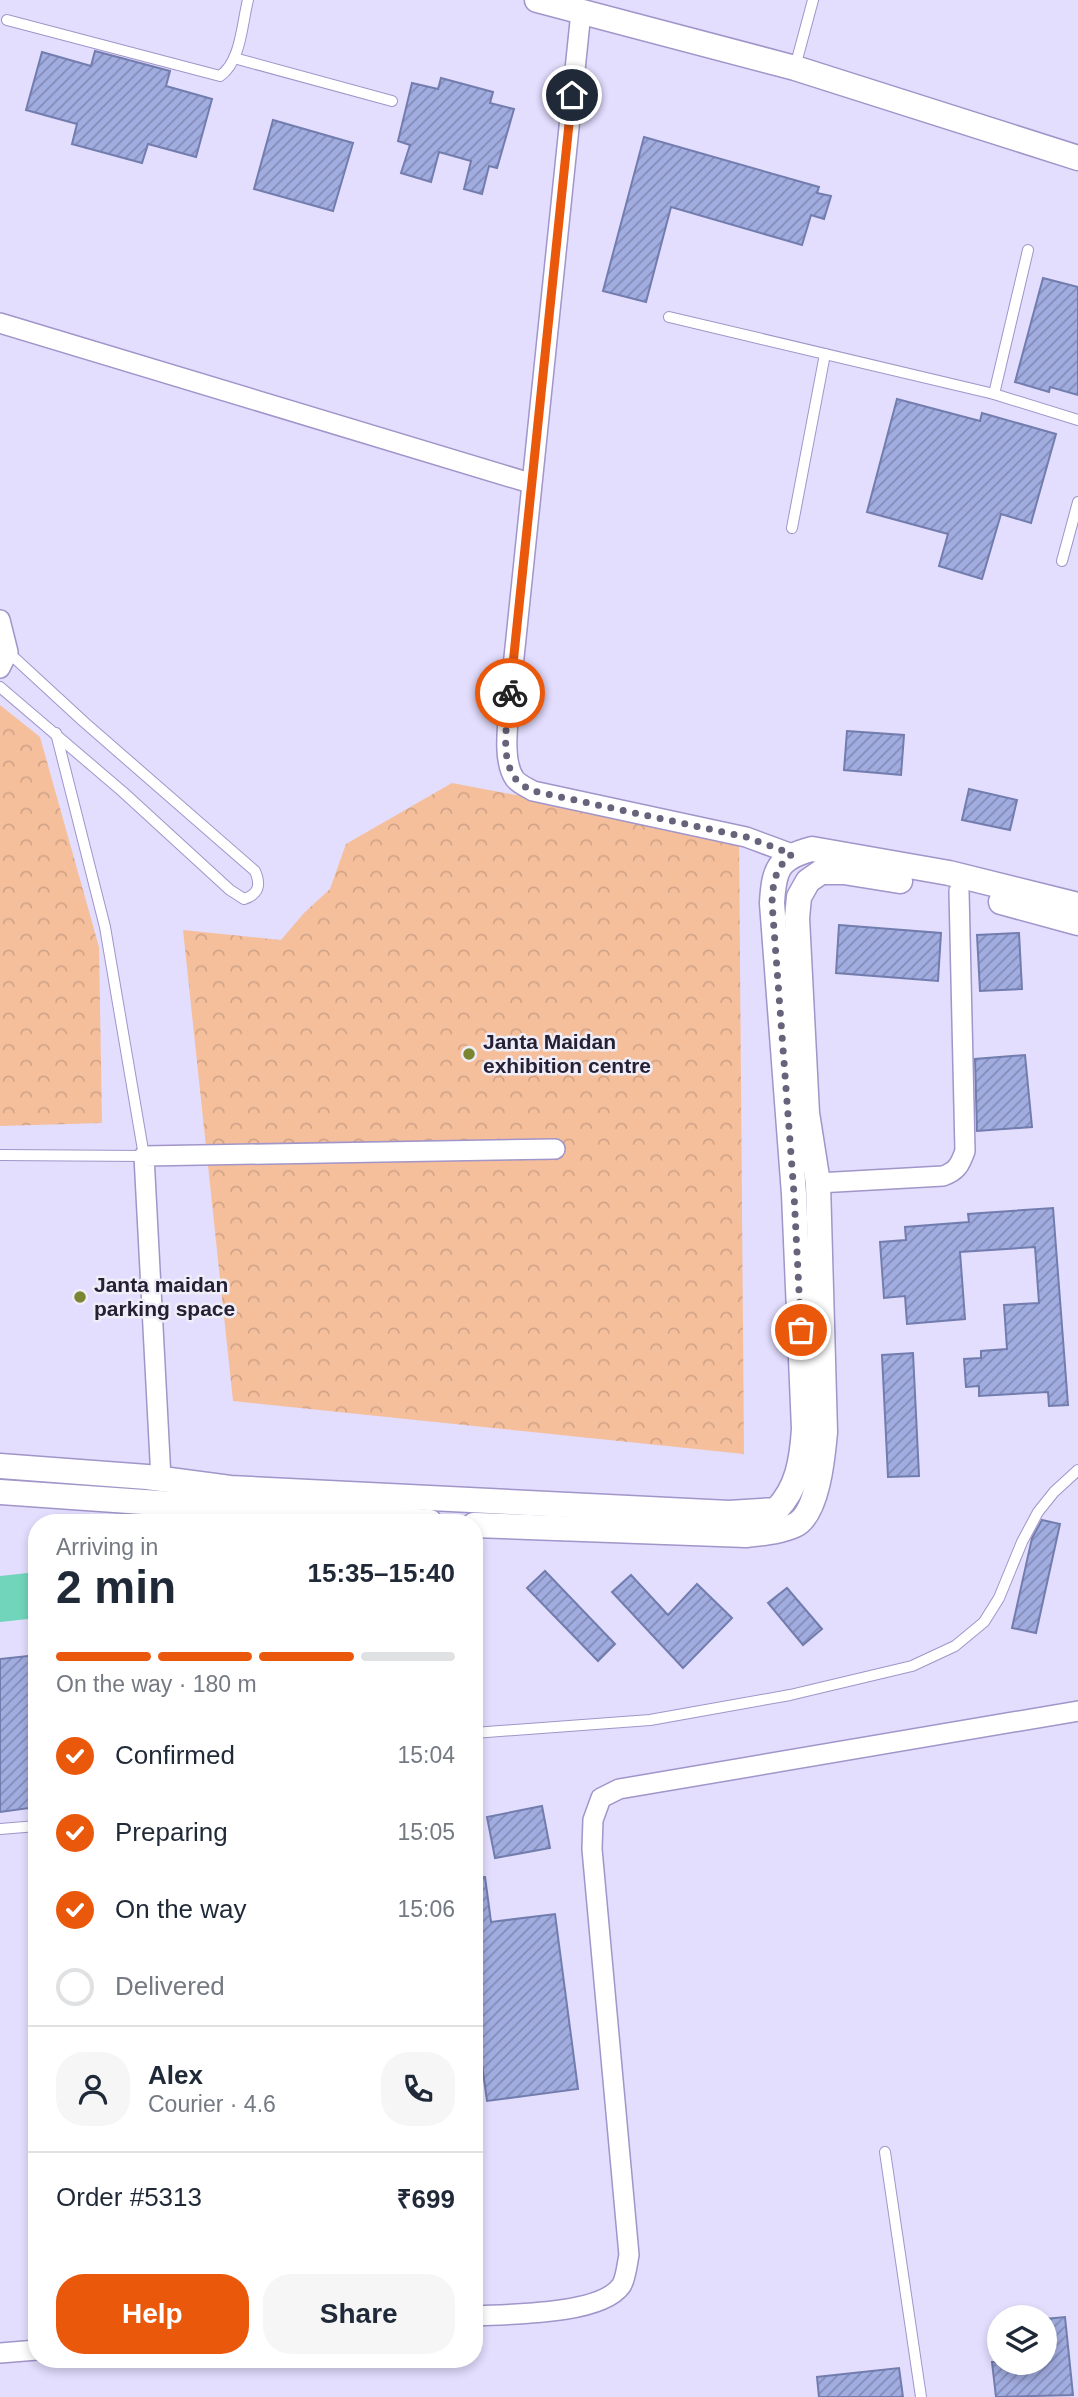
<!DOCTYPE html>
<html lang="en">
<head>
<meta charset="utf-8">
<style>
  :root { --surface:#fff; --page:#f6f6f7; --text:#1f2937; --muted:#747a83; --line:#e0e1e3; --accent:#ea580c }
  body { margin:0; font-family:Arial,sans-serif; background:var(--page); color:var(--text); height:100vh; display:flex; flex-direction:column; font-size:26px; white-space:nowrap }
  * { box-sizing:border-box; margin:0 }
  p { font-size:23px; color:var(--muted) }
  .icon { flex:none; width:38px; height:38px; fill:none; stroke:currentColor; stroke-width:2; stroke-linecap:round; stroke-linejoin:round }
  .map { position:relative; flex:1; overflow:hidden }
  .panel { position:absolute; left:28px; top:1514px; width:455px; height:854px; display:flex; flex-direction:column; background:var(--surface); border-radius:28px; box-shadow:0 4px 10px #0003 }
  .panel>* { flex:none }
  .tools { position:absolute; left:987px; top:2305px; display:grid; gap:14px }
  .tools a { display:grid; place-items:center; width:70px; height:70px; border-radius:50%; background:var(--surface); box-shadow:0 4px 10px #0003; font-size:35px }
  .pin { position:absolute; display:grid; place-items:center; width:60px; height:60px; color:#fff; margin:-30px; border:4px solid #fff; border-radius:50%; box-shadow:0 2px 7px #0007 }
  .courier { position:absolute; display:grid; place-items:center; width:70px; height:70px; margin:-35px; border:5px solid #ea580c; border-radius:50%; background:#fff; color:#222; box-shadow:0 2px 9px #0007 }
  .head em { font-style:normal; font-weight:800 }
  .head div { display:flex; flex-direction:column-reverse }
  .head { display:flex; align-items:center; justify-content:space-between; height:119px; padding:0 28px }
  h1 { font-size:46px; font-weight:800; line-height:52px }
  .bar { display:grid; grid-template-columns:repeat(4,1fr); gap:10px 7px; align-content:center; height:84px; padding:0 28px }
  .bar i { height:9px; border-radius:5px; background:var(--line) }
  .bar .active { background:var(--accent) }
  .bar p { grid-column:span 4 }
  .line { display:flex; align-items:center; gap:18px; padding:0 28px; border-top:2px solid var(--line) }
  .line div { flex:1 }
  .round { display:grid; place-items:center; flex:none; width:74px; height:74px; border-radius:28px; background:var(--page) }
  ol { padding:0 28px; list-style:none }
  li { display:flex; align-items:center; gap:21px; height:77px }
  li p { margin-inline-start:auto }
  li .icon { padding:7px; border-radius:50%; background:var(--accent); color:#fff; stroke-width:4 }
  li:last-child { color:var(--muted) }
  li i { width:38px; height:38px; border:4px solid var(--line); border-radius:50% }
  .button { display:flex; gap:14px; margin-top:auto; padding:14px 28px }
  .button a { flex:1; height:80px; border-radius:28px; background:var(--accent); color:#fff; font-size:28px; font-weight:800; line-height:80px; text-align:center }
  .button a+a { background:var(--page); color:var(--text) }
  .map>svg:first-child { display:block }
</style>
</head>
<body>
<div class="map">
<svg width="1078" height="2397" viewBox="0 0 1078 2397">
  <defs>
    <pattern id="park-crowns" width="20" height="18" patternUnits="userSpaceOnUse" patternTransform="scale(1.75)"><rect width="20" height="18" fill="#f5bf9c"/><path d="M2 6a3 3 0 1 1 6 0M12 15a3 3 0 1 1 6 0" fill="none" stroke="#d2a487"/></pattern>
    <pattern id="building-hatch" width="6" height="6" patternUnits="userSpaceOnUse" patternTransform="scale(1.75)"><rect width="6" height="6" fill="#a1ace0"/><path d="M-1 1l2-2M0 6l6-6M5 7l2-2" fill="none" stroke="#838cb6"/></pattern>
  </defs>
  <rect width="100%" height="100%" fill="#e3ddfe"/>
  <g fill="url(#park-crowns)">
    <path d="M0,705L40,737L99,947L102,1123L0,1126Z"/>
    <path d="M452,783L739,837L744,1454L233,1401L183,930L281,940L304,913L330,889L346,844Z"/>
  </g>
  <path fill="#71d5bb" d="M37,1572V1618L0,1622V1576Z"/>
  <g fill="url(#building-hatch)" stroke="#727dae" stroke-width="2">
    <path d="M95,51L170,71L166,86L212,99L196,157L148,144L142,163L72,144L77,124L26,110L42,52L91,66Z"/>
    <path d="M441,78L493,92L490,103L514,109L497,168L489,166L482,194L464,189L471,161L439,152L431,182L401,173L410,145L398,141L412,83L438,89Z"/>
    <path d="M273,120L353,143L333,211L254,189Z"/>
    <path d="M644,137L819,187L817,193L831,196L824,219L811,215L802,245L671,207L646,302L603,291Z"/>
    <path d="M1043,278L1078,287V395L1050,387L1049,392L1015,382Z"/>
    <path d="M897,399L980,421L982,413L1056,434L1031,523L1001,514L982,579L939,566L948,534L867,512Z"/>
    <path d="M847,731L904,735L901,775L844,770Z"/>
    <path d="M969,789L1017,800L1010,830L962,820Z"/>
    <path d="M839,925L941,933L938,981L836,973Z"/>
    <path d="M1019,933L1022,989L980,991L977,935Z"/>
    <path d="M1025,1055L1032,1127L977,1131L975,1059Z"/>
    <path d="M1053,1208L1068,1405L1049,1406L1048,1392L979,1396V1386L966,1387L964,1359L981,1358V1351L1007,1349L1004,1305L1039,1303L1035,1247L960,1252L965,1319L907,1324L905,1296L884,1298L880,1242L906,1240L905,1227L969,1222L968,1214Z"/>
    <path d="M913,1353L919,1476L888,1477L882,1355Z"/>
    <path d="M1042,1520L1060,1524L1036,1633L1012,1628L1032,1538Z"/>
    <path d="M545,1571L615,1644L598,1661L527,1588Z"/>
    <path d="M631,1575L668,1615L697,1584L732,1618L683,1668L612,1592Z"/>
    <path d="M787,1588L822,1629L803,1645L768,1603Z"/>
    <path d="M37,1655V1807L0,1812V1659Z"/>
    <path d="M542,1806L550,1848L495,1858L487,1817Z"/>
    <path d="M485,1877L491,1922L555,1914L578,2089L487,2101L474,2006V1878Z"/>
    <path d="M1065,2317L1073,2395L996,2397L992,2362H1045V2319Z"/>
    <path d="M899,2368L903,2397H819L817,2377Z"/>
  </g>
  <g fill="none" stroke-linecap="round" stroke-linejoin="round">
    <defs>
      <g id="service">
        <path d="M7,20L220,76C241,62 242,23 248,0"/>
        <path d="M234,58L392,101"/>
        <path d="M795,67L813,0"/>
        <path d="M669,317L994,394L1078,420"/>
        <path d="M994,394L1028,250"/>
        <path d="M792,528L825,354"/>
        <path d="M1062,561L1078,502"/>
        <path d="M0,687L123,792L230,890L244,899C259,894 261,885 255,871L84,722L8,652"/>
        <path d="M0,1155L144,1156L105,927L56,733"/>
        <path d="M474,1733L650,1720L790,1695L912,1666L955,1646L984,1622L999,1598L1022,1542L1038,1512L1054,1492L1078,1470"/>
        <path d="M0,1829L37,1826"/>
        <path d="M885,2152L921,2397"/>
      </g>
      <g id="minor">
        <path d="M581,12L510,696C509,718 501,760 515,779C519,784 528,788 533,791L746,837L792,854"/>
        <path d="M0,323L530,483"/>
        <path d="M0,620L8,652L0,668"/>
        <path d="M818,1183L943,1176C957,1171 960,1165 965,1151L959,891"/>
        <path d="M161,1479L144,1156L555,1149"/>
        <path d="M157,1504V1522"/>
        <path d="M474,2316C509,2314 600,2315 621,2286C626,2279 627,2264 629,2255L592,1849L593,1820L601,1798L619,1789L1078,1711"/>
        <path d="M0,2353L37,2350"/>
      </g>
      <g id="tertiary">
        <path d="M537,0L795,68L1078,158"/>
        <path d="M1001,902L1078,923"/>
        <path d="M0,1466L147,1477L230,1488L729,1513L776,1510C798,1488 802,1459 804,1429L794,1194L772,903C774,869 778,858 812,849L949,873L1078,905"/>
        <path d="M0,1492L430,1522"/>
        <path d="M474,1525L746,1535C762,1533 780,1532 795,1525C818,1514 823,1454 825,1432L818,1183L807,1113L797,918L799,897L808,881L821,872H844L900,881"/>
      </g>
    </defs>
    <use href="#service" stroke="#a195c9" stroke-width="12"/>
    <use href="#minor" stroke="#a195c9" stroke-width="22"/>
    <use href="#tertiary" stroke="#a195c9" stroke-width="27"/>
    <use href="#service" stroke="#fff" stroke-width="10"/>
    <use href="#minor" stroke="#fff" stroke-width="19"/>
    <use href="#tertiary" stroke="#fff" stroke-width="24"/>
  </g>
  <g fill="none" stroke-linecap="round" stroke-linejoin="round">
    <path stroke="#68627b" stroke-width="7" stroke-dasharray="0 12.6" d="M510,693C508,718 499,756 515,778C519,784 527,788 533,791L746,837L792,854C775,868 773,882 772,903L794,1194L801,1330"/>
    <path stroke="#ea580c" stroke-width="9" d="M510,693L572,95"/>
  </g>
  <g fill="#7c8531" stroke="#efedf8" stroke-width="2.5">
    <circle cx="469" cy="1054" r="7"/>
    <circle cx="80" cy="1297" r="7"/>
  </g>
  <g text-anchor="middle" stroke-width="5" stroke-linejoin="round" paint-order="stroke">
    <g font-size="21" font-weight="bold" fill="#252034" stroke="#efedf8" text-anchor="start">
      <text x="483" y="1049">Janta Maidan<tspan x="483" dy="24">exhibition centre</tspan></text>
      <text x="94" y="1292">Janta maidan<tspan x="94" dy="24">parking space</tspan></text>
    </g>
  </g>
</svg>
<div class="tools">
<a><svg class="icon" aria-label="layers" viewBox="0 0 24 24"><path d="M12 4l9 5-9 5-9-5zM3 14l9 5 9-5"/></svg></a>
</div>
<div class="pin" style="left:801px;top:1330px;background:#ea580c"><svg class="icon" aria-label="bag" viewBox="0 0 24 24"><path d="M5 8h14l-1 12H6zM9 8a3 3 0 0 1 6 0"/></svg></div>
<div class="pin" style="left:572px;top:95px;background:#1f2937"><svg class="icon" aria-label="home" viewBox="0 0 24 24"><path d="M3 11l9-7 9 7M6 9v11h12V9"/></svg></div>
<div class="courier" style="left:510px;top:693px"><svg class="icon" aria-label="bike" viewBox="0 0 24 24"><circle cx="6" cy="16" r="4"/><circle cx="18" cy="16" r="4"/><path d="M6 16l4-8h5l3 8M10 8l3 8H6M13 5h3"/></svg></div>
<section class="panel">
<div class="head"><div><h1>2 min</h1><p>Arriving in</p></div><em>15:35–15:40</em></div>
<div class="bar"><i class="active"></i><i class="active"></i><i class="active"></i><i></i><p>On the way · 180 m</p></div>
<ol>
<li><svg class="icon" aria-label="check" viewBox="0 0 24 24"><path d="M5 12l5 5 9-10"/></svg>Confirmed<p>15:04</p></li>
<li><svg class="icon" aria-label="check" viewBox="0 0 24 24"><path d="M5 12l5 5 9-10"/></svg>Preparing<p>15:05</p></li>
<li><svg class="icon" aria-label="check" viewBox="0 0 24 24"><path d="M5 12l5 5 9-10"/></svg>On the way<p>15:06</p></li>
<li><i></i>Delivered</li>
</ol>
<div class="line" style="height:126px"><a class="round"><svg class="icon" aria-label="person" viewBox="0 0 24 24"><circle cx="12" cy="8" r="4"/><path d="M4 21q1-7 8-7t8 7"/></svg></a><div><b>Alex</b><p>Courier · 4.6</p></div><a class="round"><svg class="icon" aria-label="phone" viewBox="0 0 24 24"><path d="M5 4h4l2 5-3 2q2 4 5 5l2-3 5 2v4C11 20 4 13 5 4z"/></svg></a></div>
<div class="line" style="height:91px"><div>Order #5313</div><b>₹699</b></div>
<div class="button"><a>Help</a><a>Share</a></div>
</section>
</div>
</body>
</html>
